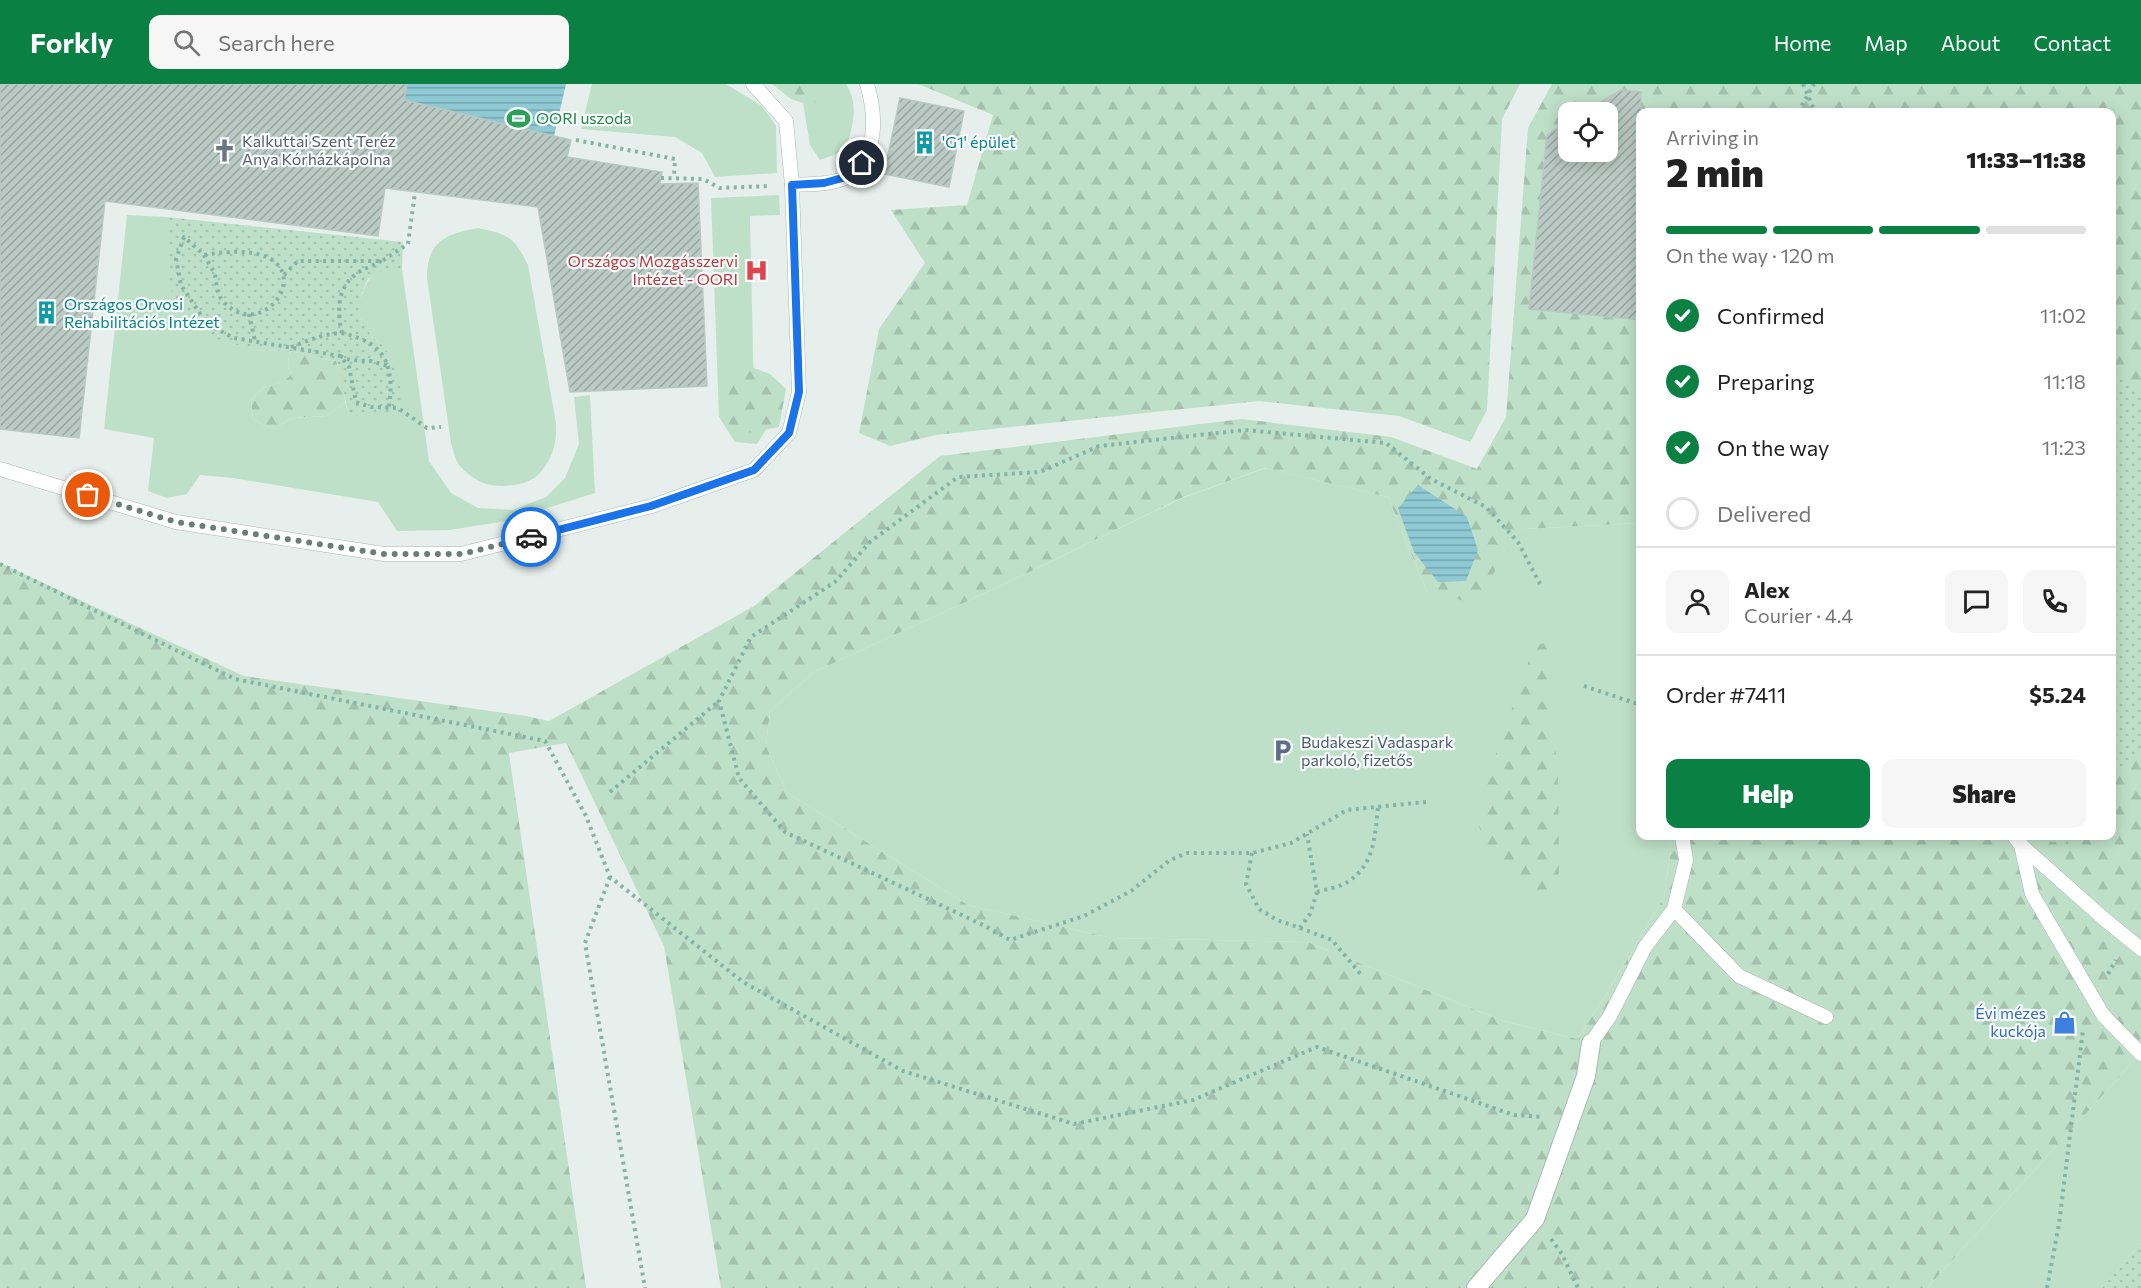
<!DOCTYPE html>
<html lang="en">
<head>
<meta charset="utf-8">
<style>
  :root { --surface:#fff; --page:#f6f6f6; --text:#222; --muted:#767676; --line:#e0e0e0; --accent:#0b8043 }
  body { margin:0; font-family:Commissioner,sans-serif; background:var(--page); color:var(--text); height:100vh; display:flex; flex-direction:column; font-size:22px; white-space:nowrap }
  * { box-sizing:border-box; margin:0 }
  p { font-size:20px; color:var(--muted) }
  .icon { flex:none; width:33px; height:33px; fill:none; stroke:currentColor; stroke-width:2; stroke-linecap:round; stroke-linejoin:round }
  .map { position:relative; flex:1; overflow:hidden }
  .panel { position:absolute; left:1636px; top:24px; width:480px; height:732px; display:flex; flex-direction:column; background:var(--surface); border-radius:12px; box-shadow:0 3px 15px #0003 }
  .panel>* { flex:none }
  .fabs { position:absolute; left:1558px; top:18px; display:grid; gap:12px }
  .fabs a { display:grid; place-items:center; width:60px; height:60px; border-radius:12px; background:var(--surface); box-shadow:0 3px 15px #0003; font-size:30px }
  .pin { position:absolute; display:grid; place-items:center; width:51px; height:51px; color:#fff; margin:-26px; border:3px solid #fff; border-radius:50%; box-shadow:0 2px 6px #0007 }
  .courier { position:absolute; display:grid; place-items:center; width:60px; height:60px; margin:-30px; border:4px solid #1a73e8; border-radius:50%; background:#fff; color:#222; box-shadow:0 2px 8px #0007 }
  .headline em { font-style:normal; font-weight:800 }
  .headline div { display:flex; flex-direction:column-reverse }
  .headline { display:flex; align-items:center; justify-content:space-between; height:102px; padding:0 30px }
  h1 { font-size:39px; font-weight:800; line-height:45px }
  .bar { display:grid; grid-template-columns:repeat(4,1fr); gap:9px 6px; align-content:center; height:72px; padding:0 30px }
  .bar i { height:8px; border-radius:4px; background:var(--line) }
  .bar .on { background:var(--accent) }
  .bar p { grid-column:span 4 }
  .line { display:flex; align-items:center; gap:15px; padding:0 30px; border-top:2px solid var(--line) }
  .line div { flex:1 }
  .round { display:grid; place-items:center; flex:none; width:63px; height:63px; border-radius:12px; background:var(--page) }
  ol { padding:0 30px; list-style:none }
  li { display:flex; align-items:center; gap:18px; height:66px }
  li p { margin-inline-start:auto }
  li .icon { padding:6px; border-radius:50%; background:var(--accent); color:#fff; stroke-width:4 }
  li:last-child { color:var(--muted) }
  li i { width:33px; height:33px; border:3px solid var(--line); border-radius:50% }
  .cta { display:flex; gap:12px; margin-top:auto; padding:12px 30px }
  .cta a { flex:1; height:69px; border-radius:12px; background:var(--accent); color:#fff; font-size:24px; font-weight:800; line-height:69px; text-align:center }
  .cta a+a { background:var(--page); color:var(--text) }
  header { display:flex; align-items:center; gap:36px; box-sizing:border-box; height:84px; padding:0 30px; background:var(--accent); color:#fff }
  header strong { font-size:28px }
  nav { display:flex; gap:33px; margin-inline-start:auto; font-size:21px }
  .search { width:420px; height:54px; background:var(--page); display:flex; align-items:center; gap:15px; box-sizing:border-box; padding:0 21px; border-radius:12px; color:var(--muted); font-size:22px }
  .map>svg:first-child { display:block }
</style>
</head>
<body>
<header>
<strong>Forkly</strong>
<div class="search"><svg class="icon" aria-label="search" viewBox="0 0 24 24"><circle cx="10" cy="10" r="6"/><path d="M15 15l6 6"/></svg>Search here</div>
<nav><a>Home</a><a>Map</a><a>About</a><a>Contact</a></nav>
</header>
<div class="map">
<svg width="2141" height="1204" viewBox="0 0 2141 1204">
  <defs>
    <pattern id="forest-firs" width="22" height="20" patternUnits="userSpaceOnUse" patternTransform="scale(1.5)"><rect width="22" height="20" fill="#bfe0c8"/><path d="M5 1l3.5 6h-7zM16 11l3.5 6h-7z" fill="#a4c1ad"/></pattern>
    <pattern id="park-dots" width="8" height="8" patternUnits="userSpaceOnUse" patternTransform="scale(1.5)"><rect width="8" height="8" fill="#bfe0c8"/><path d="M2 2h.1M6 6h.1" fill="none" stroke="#a4c1ad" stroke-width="1.8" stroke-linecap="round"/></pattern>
    <pattern id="water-rules" width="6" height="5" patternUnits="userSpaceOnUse" patternTransform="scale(1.5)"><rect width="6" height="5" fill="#8ec9d4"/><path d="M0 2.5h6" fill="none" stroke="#74a5ad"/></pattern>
    <pattern id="building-hatch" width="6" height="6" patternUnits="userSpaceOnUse" patternTransform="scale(1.5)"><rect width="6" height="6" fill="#bbcac4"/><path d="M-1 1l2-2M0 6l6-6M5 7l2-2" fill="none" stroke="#98a6a0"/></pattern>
  </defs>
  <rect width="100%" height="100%" fill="#e6efeb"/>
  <g fill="#bfe0c8">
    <path d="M592,0H726L762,22L776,42L777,89L715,93L702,69L675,53L581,45Z"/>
    <path d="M791,0H846C860,21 852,46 845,67L820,76L810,61L801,6Z"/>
    <path d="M779,111L780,131L750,132L754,316L772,336L757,360L735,358L719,333L711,114Z"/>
    <path d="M127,131L167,133V180L254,266L290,267L288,278L291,291L284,297L263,304L251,316L253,335L263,341L274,344L293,334L327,332L345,318L349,332L381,260C373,254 363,245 361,234C358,213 365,189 388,184C392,183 398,184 402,185L429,377L451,409L478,424L513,426L546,413L565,394L579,360L574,313L590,311L595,409L506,437L450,446L397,447L378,418L233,394L200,391L187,410L167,414L148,407L154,354L104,345Z"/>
    <path d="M478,144C508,150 514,153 528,181L556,339C557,359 553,375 539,390C527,403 496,405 481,398C475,396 463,386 459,381C455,375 453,365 451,359L427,194C427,157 446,150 478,144Z"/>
    <path d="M1266,384L1388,413L1427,508L1524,445L1641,439V752H1669L1671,765L1664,813L1618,891L1578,955L1503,937L1307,858L1112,854L968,821L786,708L766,662L770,627L814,588L1011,497L1182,414Z"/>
    <path d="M2141,969V1159L2102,1204H1927Z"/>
  </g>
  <g fill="url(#forest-firs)" fill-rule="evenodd">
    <path d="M772,0H820L822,10L812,22L791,15Z"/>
    <path d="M918,0H1520L1502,35L1487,326L1470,358L1399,332L1259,317L936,351L890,362L859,349L879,245L925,179L891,126L967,121L993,31Z"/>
    <path d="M1552,0H2141V969L1927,1204H721L664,862L566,659L509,669L586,1204H0V479L244,592L526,632L549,637L754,522L940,372L1242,335L1391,353L1477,385L1506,333L1528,44ZM1569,28H1608V68H1569ZM1641,28H2112V752H1669L1671,765L1664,813L1618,891L1578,955L1503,937L1307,858L1112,854L968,821L786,708L766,662L770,627L814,588L1011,497L1181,414L1265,384L1388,413L1427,508L1473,519L1524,445L1641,439Z"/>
    <path d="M290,267L336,277L343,296L345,318L327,332L293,334L274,344L263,341L253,335L251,316L263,304L284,297L291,291L288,278Z"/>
    <path d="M746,281L770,290L786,305L779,343L741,350L728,343L727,309Z"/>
    <path d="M1551,557L1549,606L1558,690L1559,787L1551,818L1533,816L1515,802L1486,769L1479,742L1482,709L1534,562Z"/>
  </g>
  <g fill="url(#park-dots)">
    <path d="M167,133L403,158L402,185L388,184L368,195L362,208L361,235L372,253L381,260L395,278L403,317L399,332H349C344,314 343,295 336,277L290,267L254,266L212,253L186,229L170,204L167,180Z"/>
    <path d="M2112,287L2141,308V664L2112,702Z"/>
    <path d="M2041,752H2074L2064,764Z"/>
    <path d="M2141,1159V1204H2102Z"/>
  </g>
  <g fill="url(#water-rules)">
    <path d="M407,0H566L554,52L404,16Z"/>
    <path d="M1418,401L1467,433L1478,466L1466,497L1438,498L1414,468L1398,424Z"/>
  </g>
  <g fill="url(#building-hatch)" stroke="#b8c9c2" stroke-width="1.5">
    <path d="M0,0H407L404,16L571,56L567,73L662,88L660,100L698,99L707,302L570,308L538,123L385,104L378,152L105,117L79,354L0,345Z"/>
    <path d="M1621,6L1641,8V236L1529,225L1547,51L1569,37V68H1608V28H1583Z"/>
    <path d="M900,14L964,27L949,103L884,90Z"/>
  </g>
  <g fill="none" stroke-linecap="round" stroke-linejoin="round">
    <defs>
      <g id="service">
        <path d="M792,101C808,100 832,101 847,93C879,73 876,31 867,0"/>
        <path d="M0,385L176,438L384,470H461L652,422L754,386L789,349L799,308L792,101L786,37L753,0"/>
        <path d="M2014,752L2021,761L2103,834L2141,865"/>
        <path d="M2021,761L2032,810L2103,931L2141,970"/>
        <path d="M1674,825L1739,892L1826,933"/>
        <path d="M1591,959L1610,932L1645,863L1674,825L1686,776L1682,752"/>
      </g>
      <path id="minor" d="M1476,1204L1535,1135L1586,992L1591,959"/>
    </defs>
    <use href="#service" stroke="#a8b8b2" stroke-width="15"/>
    <use href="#minor" stroke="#a8b8b2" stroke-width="20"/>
    <g stroke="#86b3a5" stroke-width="4" stroke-dasharray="3 4.5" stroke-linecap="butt">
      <path d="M1803,0L1815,28"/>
      <path d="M1798,28L1814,0"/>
      <path d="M576,56L675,75L674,93"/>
      <path d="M661,94L703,95L720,104L769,102"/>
      <path d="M204,171C207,177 213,185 215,191C217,201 216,209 223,217C270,270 341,147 204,171L184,153L176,175L181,201L207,240L234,254L340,272L349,283L356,318L371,323L398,324L427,344L441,343"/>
      <path d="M284,191L298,177H382L408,160L415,108"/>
      <path d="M249,230L255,257"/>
      <path d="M342,249C337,229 337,204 355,191C362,185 373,182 381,177"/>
      <path d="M291,263C307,257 323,250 340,249C346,249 352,252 358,254C391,265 393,293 389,323"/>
      <path d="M340,272L350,276L371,277L388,282"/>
      <path d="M0,480L235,595L545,657L586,732L610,793L743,898L903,987L1074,1040L1193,1016L1317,963L1514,1031L1543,1033"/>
      <path d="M1584,602L1641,621"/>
      <path d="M610,708L719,617"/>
      <path d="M1426,718L1347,726L1291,759L1252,769H1187L1170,776L1131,807L1084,832L1010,856L983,841L785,748L739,694L719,617L751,553L835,498L870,458L958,393L1040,388L1099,362L1245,346L1386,359L1431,395L1486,423L1518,458L1540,500"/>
      <path d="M1252,769L1246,800L1259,825L1277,836L1300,844L1310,830L1317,808L1307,750"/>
      <path d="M610,793L585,859L645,1204"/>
      <path d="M1317,808C1327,805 1341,803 1349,797C1375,780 1375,750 1378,723"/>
      <path d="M1300,844L1332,856L1363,893"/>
      <path d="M2108,890L2116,876"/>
      <path d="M1551,1155L1562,1170L1578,1204"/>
      <path d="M2047,1204L2059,1140L2083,946"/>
    </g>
    <use href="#service" stroke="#fff" stroke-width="14"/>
    <use href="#minor" stroke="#fff" stroke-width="18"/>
  </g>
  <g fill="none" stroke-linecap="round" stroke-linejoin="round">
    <path stroke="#687f78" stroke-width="6" stroke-dasharray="0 10.8" d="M88,411L176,438L384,470H462L531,453"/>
    <path stroke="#1a73e8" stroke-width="8" d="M531,453L651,422L754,386L789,349L799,308L792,101L824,99L846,93L862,79"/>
  </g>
  <defs>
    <symbol id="stadium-bare" viewBox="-9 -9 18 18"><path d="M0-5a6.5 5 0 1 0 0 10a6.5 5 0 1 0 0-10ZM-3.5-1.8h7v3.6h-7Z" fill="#2e9e5b" stroke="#f7fbf9" stroke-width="2.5" paint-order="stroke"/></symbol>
    <symbol id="building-bare" viewBox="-9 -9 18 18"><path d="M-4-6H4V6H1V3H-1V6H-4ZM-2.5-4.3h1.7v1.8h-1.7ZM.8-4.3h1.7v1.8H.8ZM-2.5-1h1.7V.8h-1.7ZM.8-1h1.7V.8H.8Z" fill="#0f9aa8" stroke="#f7fbf9" stroke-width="2.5" paint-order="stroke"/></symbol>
    <symbol id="church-bare" viewBox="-9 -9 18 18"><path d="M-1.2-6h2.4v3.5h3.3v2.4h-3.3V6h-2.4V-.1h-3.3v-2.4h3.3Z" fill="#6b7280" stroke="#f7fbf9" stroke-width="2.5" paint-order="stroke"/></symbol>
    <symbol id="hospital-bare" viewBox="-9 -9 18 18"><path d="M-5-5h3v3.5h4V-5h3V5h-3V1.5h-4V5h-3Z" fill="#e0444e" stroke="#f7fbf9" stroke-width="2.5" paint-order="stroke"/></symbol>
    <symbol id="parking-bare" viewBox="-9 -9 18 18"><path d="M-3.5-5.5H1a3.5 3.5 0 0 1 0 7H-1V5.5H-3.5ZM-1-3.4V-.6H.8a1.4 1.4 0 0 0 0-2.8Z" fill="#5c6f8a" stroke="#f7fbf9" stroke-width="2.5" paint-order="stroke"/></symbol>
    <symbol id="shop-bare" viewBox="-9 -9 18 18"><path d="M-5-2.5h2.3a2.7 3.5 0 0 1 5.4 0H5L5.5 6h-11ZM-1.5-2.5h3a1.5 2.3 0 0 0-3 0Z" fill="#3f7fe0" stroke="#f7fbf9" stroke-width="2.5" paint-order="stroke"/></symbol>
  </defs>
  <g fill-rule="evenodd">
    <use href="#stadium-bare" x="502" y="18" width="33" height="33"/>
    <use href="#building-bare" x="908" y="42" width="33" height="33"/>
    <use href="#church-bare" x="208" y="50" width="33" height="33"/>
    <use href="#hospital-bare" x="740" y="170" width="33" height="33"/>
    <use href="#building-bare" x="30" y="212" width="33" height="33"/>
    <use href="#parking-bare" x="1266" y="650" width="33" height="33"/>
    <use href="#shop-bare" x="2048" y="922" width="33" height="33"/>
  </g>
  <g text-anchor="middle" stroke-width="4.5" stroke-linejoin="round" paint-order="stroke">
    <g font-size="16" fill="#27864d" stroke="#f7fbf9" text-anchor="start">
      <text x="536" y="40">OORI uszoda</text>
    </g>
    <g font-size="16" fill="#5b616d" stroke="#f7fbf9" text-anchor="start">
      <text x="242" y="63">Kalkuttai Szent Teréz<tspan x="242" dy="18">Anya Kórházkápolna</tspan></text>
    </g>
    <g font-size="16" fill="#0d838f" stroke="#f7fbf9" text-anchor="start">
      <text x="942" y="64">'G1' épület</text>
      <text x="64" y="226">Országos Orvosi<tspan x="64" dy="18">Rehabilitációs Intézet</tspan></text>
    </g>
    <g font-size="16" fill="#be3a42" stroke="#f7fbf9" text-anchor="end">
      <text x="738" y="183">Országos Mozgásszervi<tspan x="738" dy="18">Intézet - OORI</tspan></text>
    </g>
    <g font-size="16" fill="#4e5e75" stroke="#f7fbf9" text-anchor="start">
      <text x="1301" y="664">Budakeszi Vadaspark<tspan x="1301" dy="18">parkoló, fizetős</tspan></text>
    </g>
    <g font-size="16" fill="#366cbe" stroke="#f7fbf9" text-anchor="end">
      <text x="2046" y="935">Évi mézes<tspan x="2046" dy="18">kuckója</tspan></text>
    </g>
  </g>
</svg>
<div class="fabs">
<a><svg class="icon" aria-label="locate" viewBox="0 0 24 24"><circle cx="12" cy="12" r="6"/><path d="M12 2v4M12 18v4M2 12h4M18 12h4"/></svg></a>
</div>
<div class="pin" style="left:88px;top:411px;background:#ea580c"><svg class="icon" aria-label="bag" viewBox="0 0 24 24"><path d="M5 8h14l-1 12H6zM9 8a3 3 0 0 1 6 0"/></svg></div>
<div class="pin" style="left:862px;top:79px;background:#1f2937"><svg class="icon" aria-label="home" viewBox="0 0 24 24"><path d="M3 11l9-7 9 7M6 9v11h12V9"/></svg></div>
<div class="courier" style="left:531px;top:453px"><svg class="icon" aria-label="car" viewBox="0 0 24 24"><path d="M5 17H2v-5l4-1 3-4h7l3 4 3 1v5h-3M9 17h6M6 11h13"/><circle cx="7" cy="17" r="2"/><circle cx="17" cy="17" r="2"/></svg></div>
<section class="panel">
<div class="headline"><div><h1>2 min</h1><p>Arriving in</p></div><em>11:33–11:38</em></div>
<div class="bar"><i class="on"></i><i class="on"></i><i class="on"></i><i></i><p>On the way · 120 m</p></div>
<ol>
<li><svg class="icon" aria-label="check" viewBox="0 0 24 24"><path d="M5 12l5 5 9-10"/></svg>Confirmed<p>11:02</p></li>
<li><svg class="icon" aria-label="check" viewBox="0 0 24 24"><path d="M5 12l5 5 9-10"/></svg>Preparing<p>11:18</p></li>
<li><svg class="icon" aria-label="check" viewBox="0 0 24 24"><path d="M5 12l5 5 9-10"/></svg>On the way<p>11:23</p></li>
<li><i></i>Delivered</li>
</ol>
<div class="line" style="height:108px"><a class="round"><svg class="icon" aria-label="person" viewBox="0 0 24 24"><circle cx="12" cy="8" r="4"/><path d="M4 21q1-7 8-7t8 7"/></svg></a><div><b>Alex</b><p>Courier · 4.4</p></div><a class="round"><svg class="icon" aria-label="chat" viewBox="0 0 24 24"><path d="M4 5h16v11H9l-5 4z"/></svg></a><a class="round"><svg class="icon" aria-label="phone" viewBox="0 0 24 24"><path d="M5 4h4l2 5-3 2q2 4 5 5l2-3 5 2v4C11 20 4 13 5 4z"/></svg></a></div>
<div class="line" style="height:78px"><div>Order #7411</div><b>$5.24</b></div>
<div class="cta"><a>Help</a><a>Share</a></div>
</section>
</div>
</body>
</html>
